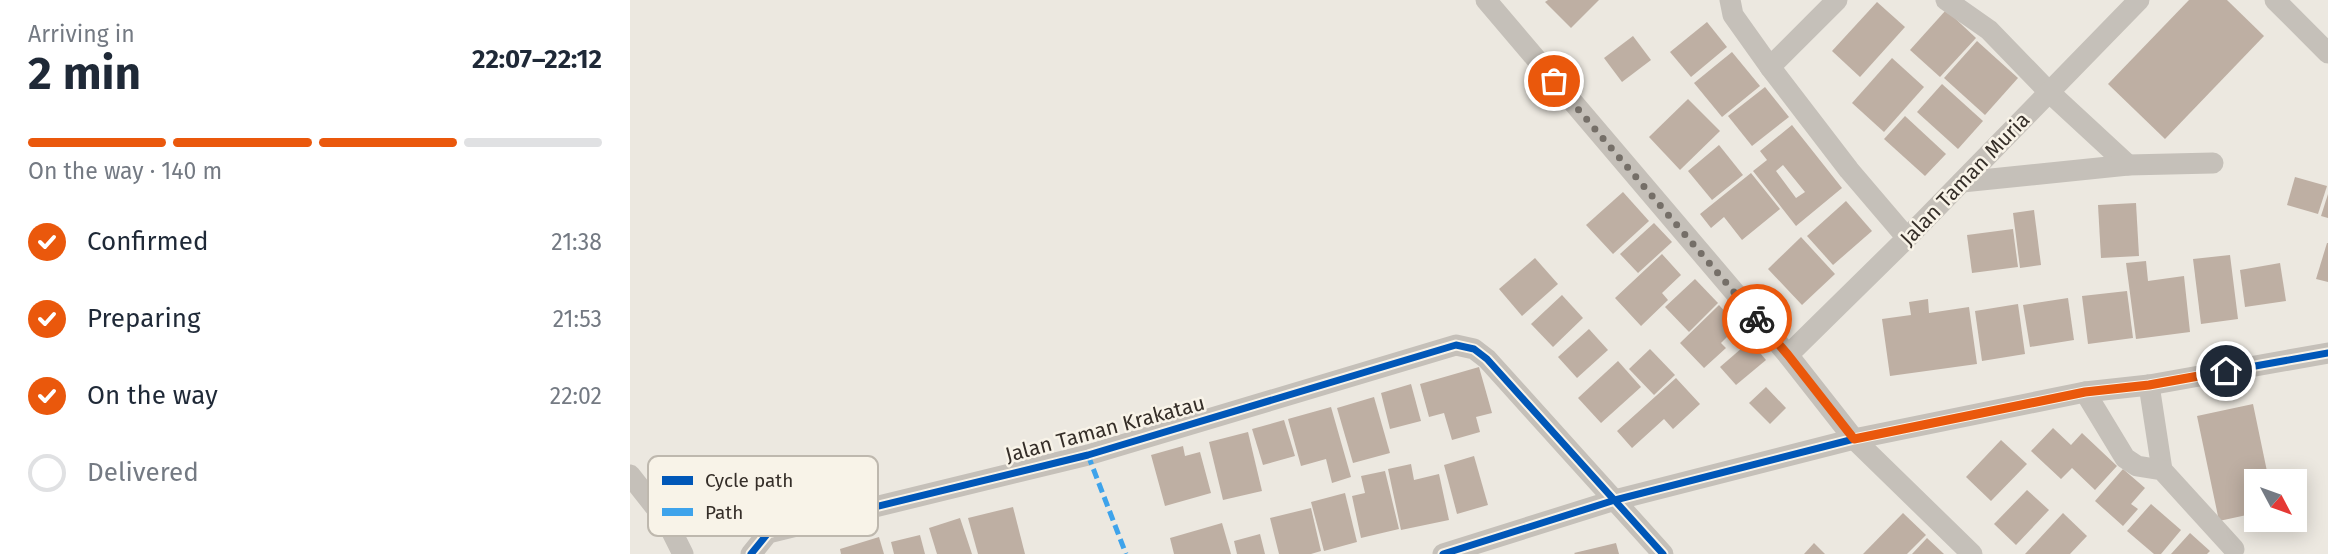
<!DOCTYPE html>
<html lang="en">
<head>
<meta charset="utf-8">
<style>
  :root { --surface:#fff; --page:#f2f2f3; --text:#1f2937; --muted:#747a83; --line:#e0e1e3; --accent:#ea580c }
  body { margin:0; font-family:"Fira Sans",sans-serif; background:var(--page); color:var(--text); height:100vh; display:flex; flex-direction:column; font-size:26px; white-space:nowrap }
  * { box-sizing:border-box; margin:0 }
  p { font-size:23px; color:var(--muted) }
  .icon { flex:none; width:38px; height:38px; fill:none; stroke:currentColor; stroke-width:2; stroke-linecap:round; stroke-linejoin:round }
  .map { position:relative; flex:1; overflow:hidden }
  .side { display:flex; flex-direction:column; background:var(--surface); width:630px }
  .side>* { flex:none }
  .needle { width:46px; rotate:131deg }
  .tools { position:absolute; left:1614px; top:469px; display:grid; gap:14px }
  .tools a { display:grid; place-items:center; width:63px; height:63px; border-radius:0px; background:var(--surface); box-shadow:0 4px 18px #0003; font-size:35px }
  .pin { position:absolute; display:grid; place-items:center; width:60px; height:60px; color:#fff; margin:-30px; border:4px solid #fff; border-radius:50%; box-shadow:0 2px 7px #0007 }
  .courier { position:absolute; display:grid; place-items:center; width:70px; height:70px; margin:-35px; border:5px solid #ea580c; border-radius:50%; background:#fff; color:#222; box-shadow:0 2px 9px #0007 }
  .headline em { font-style:normal; font-weight:700 }
  .headline div { display:flex; flex-direction:column-reverse }
  .headline { display:flex; align-items:center; justify-content:space-between; height:119px; padding:0 28px }
  h1 { font-size:46px; font-weight:700; line-height:52px }
  .bar { display:grid; grid-template-columns:repeat(4,1fr); gap:10px 7px; align-content:center; height:84px; padding:0 28px }
  .bar i { height:9px; border-radius:5px; background:var(--line) }
  .bar .current { background:var(--accent) }
  .bar p { grid-column:span 4 }
  ol { padding:0 28px; list-style:none }
  li { display:flex; align-items:center; gap:21px; height:77px }
  li p { margin-inline-start:auto }
  li .icon { padding:7px; border-radius:50%; background:var(--accent); color:#fff; stroke-width:4 }
  li:last-child { color:var(--muted) }
  li i { width:38px; height:38px; border:4px solid var(--line); border-radius:50% }
  main { display:flex; flex:1; min-height:0 }
  .map>svg:first-child { display:block }
</style>
</head>
<body>
<main>
<section class="side">
<div class="headline"><div><h1>2 min</h1><p>Arriving in</p></div><em>22:07–22:12</em></div>
<div class="bar"><i class="current"></i><i class="current"></i><i class="current"></i><i></i><p>On the way · 140 m</p></div>
<ol>
<li><svg class="icon" aria-label="check" viewBox="0 0 24 24"><path d="M5 12l5 5 9-10"/></svg>Confirmed<p>21:38</p></li>
<li><svg class="icon" aria-label="check" viewBox="0 0 24 24"><path d="M5 12l5 5 9-10"/></svg>Preparing<p>21:53</p></li>
<li><svg class="icon" aria-label="check" viewBox="0 0 24 24"><path d="M5 12l5 5 9-10"/></svg>On the way<p>22:02</p></li>
<li><i></i>Delivered</li>
</ol>
</section>
<div class="map">
<svg width="1698" height="554" viewBox="0 0 1698 554">
  <rect width="100%" height="100%" fill="#ece8e0"/>
  <g fill="#beafa3" fill-rule="evenodd">
    <path d="M918,0H969L941,28L915,2Z"/>
    <path d="M1559,0H1597L1634,36L1535,139L1478,84Z"/>
    <path d="M1247,2L1275,27L1230,77L1202,51Z"/>
    <path d="M1316,10L1346,38L1310,77L1280,50Z"/>
    <path d="M1077,22L1097,47L1061,77L1040,52Z"/>
    <path d="M1003,36L1021,60L992,82L974,58Z"/>
    <path d="M1347,41L1388,78L1355,115L1314,78Z"/>
    <path d="M1102,52L1130,86L1092,117L1064,83Z"/>
    <path d="M1262,58L1294,87L1254,132L1222,103Z"/>
    <path d="M1312,84L1353,121L1328,149L1287,112Z"/>
    <path d="M1135,87L1159,117L1122,146L1098,116Z"/>
    <path d="M1058,99L1090,131L1050,170L1019,137Z"/>
    <path d="M1275,116L1316,154L1295,176L1254,139Z"/>
    <path d="M1162,125L1212,188L1166,226L1123,171L1137,160L1130,151ZM1153,165L1175,192L1166,198L1146,171Z"/>
    <path d="M1089,145L1113,175L1082,200L1058,171Z"/>
    <path d="M1121,173L1150,209L1112,240L1094,217L1081,228L1070,214Z"/>
    <path d="M1665,177L1697,186L1688,214L1657,205Z"/>
    <path d="M993,192L1019,221L983,254L956,225Z"/>
    <path d="M1698,194V218L1691,216Z"/>
    <path d="M1216,201L1242,231L1203,265L1177,236Z"/>
    <path d="M1506,203L1509,256L1471,258L1468,205Z"/>
    <path d="M1404,210L1411,265L1390,268L1383,213Z"/>
    <path d="M1024,223L1042,242L1008,273L990,254Z"/>
    <path d="M1383,229L1388,267L1342,273L1337,235Z"/>
    <path d="M1171,237L1205,274L1172,305L1138,269Z"/>
    <path d="M1697,243H1698V282L1686,279Z"/>
    <path d="M1032,254L1051,275L1032,293L1038,300L1011,326L985,298Z"/>
    <path d="M1600,255L1608,319L1571,324L1563,259Z"/>
    <path d="M905,258L928,284L892,316L869,289Z"/>
    <path d="M1516,261L1518,281L1554,276L1560,332L1506,339L1496,263Z"/>
    <path d="M1650,263L1656,301L1615,307L1610,270Z"/>
    <path d="M1065,279L1088,303L1059,332L1035,307Z"/>
    <path d="M1497,291L1503,338L1458,344L1452,296Z"/>
    <path d="M932,295L953,318L923,347L901,324Z"/>
    <path d="M1438,298L1444,340L1400,347L1393,305Z"/>
    <path d="M1298,299L1299,313L1339,307L1347,364L1260,376L1252,319L1281,315L1279,302Z"/>
    <path d="M1388,304L1395,354L1352,361L1345,311Z"/>
    <path d="M1089,305L1108,326L1091,343L1096,348L1074,368L1050,343Z"/>
    <path d="M959,329L978,350L947,378L928,357Z"/>
    <path d="M1120,341L1136,360L1106,385L1090,367Z"/>
    <path d="M1020,349L1045,375L1024,395L999,369Z"/>
    <path d="M988,361L1011,387L971,423L948,398Z"/>
    <path d="M849,367L862,413L846,417L850,432L822,440L814,413L799,417L790,384Z"/>
    <path d="M1046,378L1070,404L1043,429L1034,419L1002,448L987,431Z"/>
    <path d="M781,384L791,421L760,429L751,393Z"/>
    <path d="M1136,387L1156,408L1140,424L1119,403Z"/>
    <path d="M744,397L760,453L723,463L707,408Z"/>
    <path d="M1623,404L1639,481H1626V513L1589,521L1567,416Z"/>
    <path d="M701,407L721,477L702,483L696,459L671,466L658,419Z"/>
    <path d="M654,420L665,456L633,465L622,429Z"/>
    <path d="M1423,428L1441,445L1452,433L1487,466L1465,490L1442,468L1431,479L1401,451Z"/>
    <path d="M618,432L632,491L593,500L579,442Z"/>
    <path d="M1371,440L1397,464L1361,501L1336,477Z"/>
    <path d="M553,446L555,456L570,452L581,493L535,506L521,455Z"/>
    <path d="M844,456L858,505L827,514L814,465Z"/>
    <path d="M781,464L784,480L809,474L819,520L771,530L758,469Z"/>
    <path d="M1493,469L1515,488L1501,504L1508,509L1493,526L1465,501Z"/>
    <path d="M755,471L769,529L731,538L722,496L735,493L731,476Z"/>
    <path d="M1397,490L1419,510L1386,545L1364,524Z"/>
    <path d="M715,493L727,542L694,551L681,502Z"/>
    <path d="M1521,504L1551,530L1531,554H1524L1497,531Z"/>
    <path d="M383,507L395,554H348L338,518Z"/>
    <path d="M681,508L691,551L681,554H649L640,518Z"/>
    <path d="M1273,513L1296,535L1277,554H1233Z"/>
    <path d="M1433,513L1457,536L1440,554H1395Z"/>
    <path d="M330,518L342,554H307L299,528Z"/>
    <path d="M592,523L601,554H544L540,538Z"/>
    <path d="M1560,533L1580,551L1577,554H1541Z"/>
    <path d="M630,534L635,554H607L604,541Z"/>
    <path d="M290,535L295,554H264L261,542Z"/>
    <path d="M249,537L254,554H211L210,549Z"/>
    <path d="M1297,538L1314,554H1282Z"/>
    <path d="M986,543L989,554H945L944,553Z"/>
    <path d="M1184,543L1195,554H1174Z"/>
  </g>
  <g fill="none" stroke-linecap="round" stroke-linejoin="round">
    <g stroke="#c5c0b9" stroke-width="21">
      <path d="M856,0L1158,355L1224,439L1342,554"/>
      <path d="M1100,0L1103,15L1140,67L1219,170L1277,238"/>
      <path d="M1316,0L1359,30L1419,92L1498,165"/>
      <path d="M1645,0L1698,53"/>
      <path d="M1140,67L1207,0"/>
      <path d="M1332,182L1498,165L1583,163"/>
      <path d="M1158,355L1277,238L1509,0"/>
      <path d="M1519,385L1532,470"/>
      <path d="M1455,392L1495,458L1507,466L1532,470L1604,549"/>
      <path d="M0,475L37,522L53,554"/>
      <path d="M121,554L138,533L458,455L826,345L844,349L857,359L1033,554"/>
      <path d="M813,554L985,500L1224,439L1455,392L1519,385L1698,353"/>
    </g>
    <path stroke="#3ea3eb" stroke-width="5" stroke-dasharray="10 5" stroke-linecap="butt" d="M458,455L496,554"/>
    <defs>
      <g id="cycleway">
        <path d="M121,554L138,533L458,455L826,345L844,349L857,359L1033,554"/>
        <path d="M813,554L985,500L1224,439L1455,392L1519,385L1698,353"/>
      </g>
    </defs>
    <use href="#cycleway" stroke="#f8f3e8" stroke-width="11"/>
    <use href="#cycleway" stroke="#0057b8" stroke-width="7"/>
  </g>
  <g fill="none" stroke-linecap="round" stroke-linejoin="round">
    <path stroke="#756f68" stroke-width="7" stroke-dasharray="0 12.6" d="M924,81L1127,319"/>
    <path stroke="#ea580c" stroke-width="9" d="M1127,319L1158,355L1224,439L1455,392L1519,385L1596,371"/>
  </g>
  <g text-anchor="middle" stroke-width="5" stroke-linejoin="round" paint-order="stroke">
    <g font-size="21" fill="#352e28" stroke="#f8f3e8">
      <text transform="translate(1335 179) rotate(-46)" y="7">Jalan Taman Muria</text>
      <text transform="translate(475 429) rotate(-15)" y="7">Jalan Taman Krakatau</text>
    </g>
  </g>
  <rect x="18" y="456" width="230" height="80" rx="10" fill="#f8f3e8" stroke="#beb8ae" stroke-width="2"/>
  <rect x="32" y="476" width="31" height="9" fill="#0057b8"/>
  <rect x="32" y="508" width="31" height="8" fill="#3ea3eb"/>
  <g font-size="19" fill="#352e28">
    <text x="75" y="487">Cycle path</text>
    <text x="75" y="519">Path</text>
  </g>
</svg>
<div class="tools">
<a><svg class="needle" viewBox="-14 -14 28 28"><path d="M0-13l5 13h-10z" fill="#e53935"/><path d="M0 13l5-13h-10z" fill="#747a83"/></svg></a>
</div>
<div class="pin" style="left:924px;top:81px;background:#ea580c"><svg class="icon" aria-label="bag" viewBox="0 0 24 24"><path d="M5 8h14l-1 12H6zM9 8a3 3 0 0 1 6 0"/></svg></div>
<div class="pin" style="left:1596px;top:371px;background:#1f2937"><svg class="icon" aria-label="home" viewBox="0 0 24 24"><path d="M3 11l9-7 9 7M6 9v11h12V9"/></svg></div>
<div class="courier" style="left:1127px;top:319px"><svg class="icon" aria-label="bike" viewBox="0 0 24 24"><circle cx="6" cy="16" r="4"/><circle cx="18" cy="16" r="4"/><path d="M6 16l4-8h5l3 8M10 8l3 8H6M13 5h3"/></svg></div>
</div>
</main>
</body>
</html>
